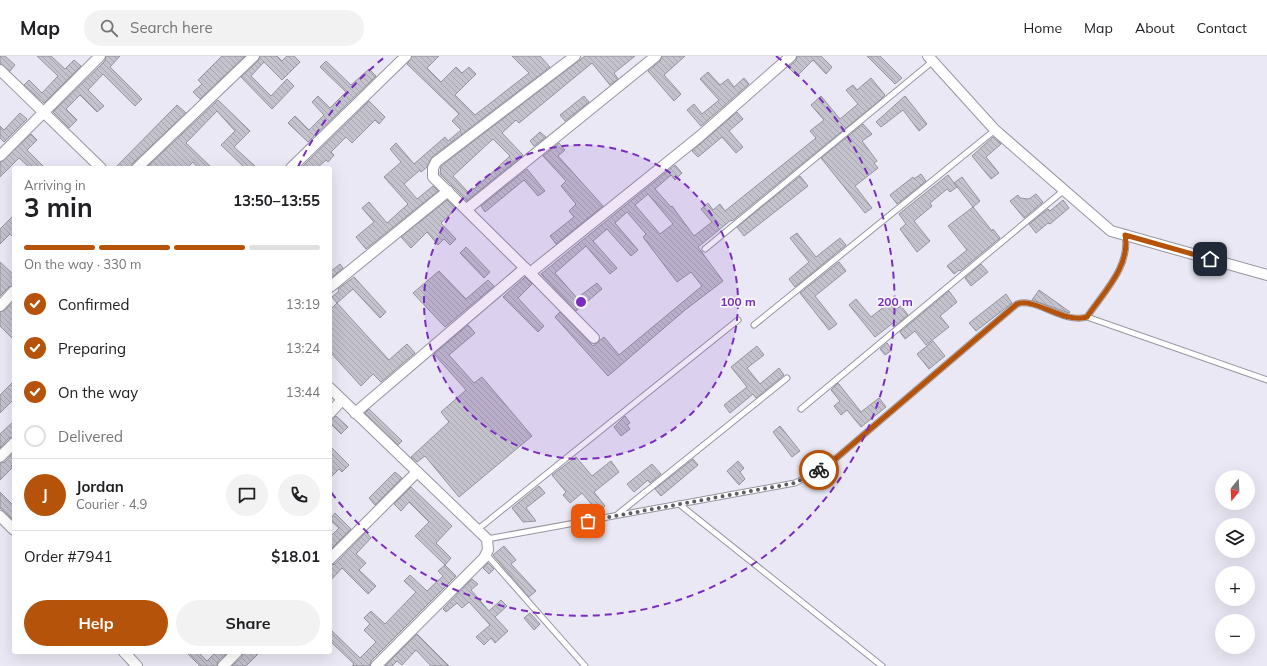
<!DOCTYPE html>
<html lang="en">
<head>
<meta charset="utf-8">
<style>
  :root { --surface:#fff; --page:#f2f2f2; --text:#202124; --muted:#757577; --line:#e0e0e0; --accent:#b45309 }
  body { margin:0; font-family:Mulish,sans-serif; background:var(--page); color:var(--text); height:100vh; display:flex; flex-direction:column; font-size:15px; white-space:nowrap }
  * { box-sizing:border-box; margin:0 }
  p { font-size:13px; color:var(--muted) }
  .icon { flex:none; width:22px; height:22px; fill:none; stroke:currentColor; stroke-width:2; stroke-linecap:round; stroke-linejoin:round }
  .map { position:relative; flex:1; overflow:hidden }
  .drawer { position:absolute; left:12px; top:110px; width:320px; height:488px; display:flex; flex-direction:column; background:var(--surface); border-radius:4px; box-shadow:0 4px 16px #0002 }
  .drawer>* { flex:none }
  .needle { width:26px; rotate:198deg }
  .controls { position:absolute; left:1215px; top:414px; display:grid; gap:8px }
  .controls a { display:grid; place-items:center; width:40px; height:40px; border-radius:50%; background:var(--surface); box-shadow:0 4px 16px #0002; font-size:20px }
  .pin { position:absolute; display:grid; place-items:center; width:34px; height:34px; color:#fff; margin:-17px; border-radius:8px; box-shadow:0 2px 6px #0006 }
  .courier { position:absolute; display:grid; place-items:center; width:40px; height:40px; margin:-20px; border:3px solid #b45309; border-radius:50%; background:#fff; color:#222; box-shadow:0 1px 5px #0007 }
  .summary em { font-style:normal; font-weight:700 }
  .summary div { display:flex; flex-direction:column-reverse }
  .summary { display:flex; align-items:center; justify-content:space-between; height:68px; padding:0 12px }
  h1 { font-size:26px; font-weight:700; line-height:30px }
  .bar { display:grid; grid-template-columns:repeat(4,1fr); gap:6px 4px; align-content:center; height:48px; padding:0 12px }
  .bar i { height:5px; border-radius:3px; background:var(--line) }
  .bar .active { background:var(--accent) }
  .bar p { grid-column:span 4 }
  .line { display:flex; align-items:center; gap:10px; padding:0 12px; border-top:1px solid var(--line) }
  .line div { flex:1 }
  .round { display:grid; place-items:center; flex:none; width:42px; height:42px; border-radius:21px; background:var(--page) }
  ol { padding:0 12px; list-style:none }
  li { display:flex; align-items:center; gap:12px; height:44px }
  li p { margin-inline-start:auto }
  li .icon { padding:4px; border-radius:50%; background:var(--accent); color:#fff; stroke-width:4 }
  li:last-child { color:var(--muted) }
  li i { width:22px; height:22px; border:2px solid var(--line); border-radius:50% }
  .primary-button { display:flex; gap:8px; margin-top:auto; padding:8px 12px }
  .primary-button a { flex:1; height:46px; border-radius:24px; background:var(--accent); color:#fff; font-size:16px; font-weight:700; line-height:46px; text-align:center }
  .primary-button a+a { background:var(--page); color:var(--text) }
  header { display:flex; align-items:center; gap:24px; box-sizing:border-box; height:56px; padding:0 20px; background:var(--surface); border-bottom:1px solid var(--line) }
  header strong { font-size:19px }
  nav { display:flex; gap:22px; margin-inline-start:auto; font-size:14px }
  .search { width:280px; height:36px; background:var(--page); display:flex; align-items:center; gap:10px; box-sizing:border-box; padding:0 14px; border-radius:22px; color:var(--muted); font-size:15px }
  .map>svg:first-child { display:block }
</style>
</head>
<body>
<header>
<strong>Map</strong>
<div class="search"><svg class="icon" aria-label="search" viewBox="0 0 24 24"><circle cx="10" cy="10" r="6"/><path d="M15 15l6 6"/></svg>Search here</div>
<nav><a>Home</a><a>Map</a><a>About</a><a>Contact</a></nav>
</header>
<div class="map">
<svg width="1267" height="610" viewBox="0 0 1267 610">
  <defs>
    <pattern id="building-back-hatch" width="6" height="6" patternUnits="userSpaceOnUse"><rect width="6" height="6" fill="#c3c2cd"/><path d="M-1 5l2 2M0 0l6 6M5-1l2 2" fill="none" stroke="#a6a6af"/></pattern>
  </defs>
  <rect width="100%" height="100%" fill="#e9e8f4"/>
  <g fill="url(#building-back-hatch)" stroke="#93939d" fill-rule="evenodd">
    <path d="M0,0H5L15,9L10,15L0,8Z"/>
    <path d="M37,0H51L65,13L74,4L81,10L44,47L24,29L29,24L42,37L58,20Z"/>
    <path d="M106,0H120L110,11L142,43L135,50L103,18L88,34L104,50L97,56L80,39L66,53L77,64L69,72L53,56L105,5Z"/>
    <path d="M222,0H245L200,43L193,36L202,28L198,24Z"/>
    <path d="M260,0H277L282,5L287,0H294L300,6L282,24L264,6L251,20L271,40L287,23L294,30L272,53L241,21L258,5Z"/>
    <path d="M412,0H439L427,12L441,26L456,11L462,17L469,11L476,18L455,39L475,59L529,17L512,0H540L550,11L432,101L427,111L421,116L420,114L404,128L417,143L433,130L438,135L366,193L356,181L374,166L362,152L369,146L387,167L408,148L384,121L401,106L390,93L396,87L414,108L445,81L448,85L461,74L452,65L459,58L407,8Z"/>
    <path d="M585,0H635L614,17L618,23L610,29L592,7L519,67L516,64L502,77L523,99L467,145L440,118L441,110ZM493,83L510,100L474,133L472,132L468,136L453,120Z"/>
    <path d="M662,0H685L664,19L681,38L674,45L648,15L660,5Z"/>
    <path d="M797,0H821L832,11L826,18L813,4L797,20L788,11L796,5Z"/>
    <path d="M867,0H880L902,22L895,28Z"/>
    <path d="M326,5L351,29L369,13L376,20L308,86L288,67L295,60L309,74L324,59L312,46L318,40L330,52L346,36L320,11Z"/>
    <path d="M708,16L720,29L728,23L734,31L744,22L749,28L701,70L687,54L694,48L702,58L719,44L700,23Z"/>
    <path d="M871,22L885,39L879,45L732,165L731,164L698,191L723,225L685,254L608,320L555,261L560,256L593,290L604,281L619,299L702,230L691,216L677,226L643,181L646,178L627,156L615,167L638,194L631,200L607,173L593,185L617,212L610,218L586,190L555,217L577,242L597,227L602,233L576,255L541,218L675,109L682,117L675,124L671,119L655,133L671,151L672,150L694,180L712,166L701,153L708,147L713,154L720,148L725,155L816,82L810,75L824,64L811,49L821,40L840,63L858,48L846,34L853,29L857,34ZM648,138L673,168L660,178L635,149Z"/>
    <path d="M584,40L589,46L565,65L560,59Z"/>
    <path d="M905,40L927,68L919,75L903,54L881,71L876,66Z"/>
    <path d="M218,44L250,75L234,91L257,112H245L221,89L235,75L217,55L186,87L212,112H198L193,106L187,112H146Z"/>
    <path d="M369,45L385,61L379,68L375,64L352,87L346,81L331,96L334,99L328,106L326,104L317,112H301Z"/>
    <path d="M177,49L186,57L133,107L131,112H115Z"/>
    <path d="M737,56L743,63L729,75L743,91L736,97L722,81L698,101L692,95Z"/>
    <path d="M20,57L27,63L4,86L0,82V70L4,74Z"/>
    <path d="M863,68L872,78L862,85L877,105L874,107L878,112L855,130L872,152L865,157L821,102Z"/>
    <path d="M540,76L546,81L534,90L530,85Z"/>
    <path d="M31,78L37,84L27,94L45,112H30L19,102L0,121V107Z"/>
    <path d="M993,81L1001,88L986,101L999,117L991,123L972,100Z"/>
    <path d="M559,87L565,94L558,100L603,150L556,188L550,180L574,161L569,155L576,148L561,130L566,125L543,100Z"/>
    <path d="M527,113L545,135L538,140L524,124L485,156L481,150Z"/>
    <path d="M921,118L926,125L897,148L890,139L913,121L914,123Z"/>
    <path d="M948,119L957,131L950,136L947,133L930,147L932,150L914,165L930,185L917,196L900,173L906,168L899,158Z"/>
    <path d="M800,120L808,130L744,180L737,171Z"/>
    <path d="M962,121L980,145L973,151L954,127Z"/>
    <path d="M1036,138L1043,146L1024,162L1010,145L1018,139L1020,142L1029,143Z"/>
    <path d="M447,144L456,153L441,167L456,183L450,189L444,183L438,189L427,176L411,192L401,181Z"/>
    <path d="M1063,144L1069,152L1050,168L1048,167L1036,177L1029,168L1048,153L1050,155Z"/>
    <path d="M973,151L992,175L993,173L1000,182L960,215L959,214L954,218L947,210L967,194L948,170Z"/>
    <path d="M14,159V182L10,178L0,188V173Z"/>
    <path d="M797,177L816,201L840,182L846,189L795,231L789,223L809,206L790,182Z"/>
    <path d="M466,191L490,216L484,222L460,197Z"/>
    <path d="M0,206L14,219V229L9,231L0,240Z"/>
    <path d="M839,206L846,215L815,240L837,268L829,274L800,237Z"/>
    <path d="M340,208L343,212L330,223V216Z"/>
    <path d="M981,208L988,216L971,230L965,222Z"/>
    <path d="M439,215L466,243L488,224L494,230L445,271L413,237Z"/>
    <path d="M354,221L386,256L380,262L353,233L337,247L389,304L407,288L415,297L381,326L373,318L361,330L330,296V254L337,247L332,241L339,235L338,233Z"/>
    <path d="M525,221L532,228L518,242L544,270L538,276L503,241Z"/>
    <path d="M1039,234L1070,256L1069,257L1032,244Z"/>
    <path d="M949,235L957,246L940,260L949,271L926,289L915,275L905,283L900,276Z"/>
    <path d="M1006,238L1012,247L976,275L969,267Z"/>
    <path d="M856,243L871,261L889,247L895,254L901,250L908,259L895,270L893,267L875,281L849,249Z"/>
    <path d="M14,245V284L0,270V256L5,254Z"/>
    <path d="M468,269L475,277L449,299L474,327L482,321L532,380L459,441L425,400L417,406L411,401L449,366L441,356L466,334L434,298Z"/>
    <path d="M933,285L945,300L929,313L917,298Z"/>
    <path d="M887,287L892,294L885,299L880,293Z"/>
    <path d="M757,290L764,299L747,312L760,328L779,312L784,319L756,342L753,338L730,357L724,349L747,331L731,311Z"/>
    <path d="M14,325V343L0,357V339Z"/>
    <path d="M838,327L861,356L879,342L886,351L861,371L847,354L841,359L834,350L840,345L831,334Z"/>
    <path d="M369,353L402,385L398,389L365,357Z"/>
    <path d="M336,360L348,371L341,378L330,367V363Z"/>
    <path d="M625,360L630,367L627,369L630,373L621,380L614,371Z"/>
    <path d="M14,365V381L9,382L0,392V378Z"/>
    <path d="M780,370L800,395L792,401L773,376Z"/>
    <path d="M330,390L349,409L342,416L339,413L330,422Z"/>
    <path d="M14,396V407L11,410L12,412L0,424V407L5,406Z"/>
    <path d="M576,401L592,420L611,405L619,416L594,436L605,450L598,456L582,437L570,447L563,439L566,436L552,419Z"/>
    <path d="M693,403L698,409L661,440L655,433Z"/>
    <path d="M738,405L744,412L740,416L745,423L739,429L727,415Z"/>
    <path d="M652,408L661,418L650,427L648,424L634,436L627,428Z"/>
    <path d="M395,416L402,422L375,449L369,442Z"/>
    <path d="M539,430L545,437L526,452L536,465L523,466L512,452Z"/>
    <path d="M411,431L452,470L436,487L451,502L445,509L415,480L429,466L409,446L401,455L394,448Z"/>
    <path d="M0,436L14,450V465L0,452Z"/>
    <path d="M335,457L351,473L330,494V481L339,472L330,464Z"/>
    <path d="M366,476L371,482L356,498L366,507L359,514L376,530L368,538L342,512L330,525V509L335,508Z"/>
    <path d="M504,490L516,504L511,508L536,535L529,541L493,499Z"/>
    <path d="M488,507L494,513L489,518L483,512Z"/>
    <path d="M445,509L456,520L371,605L370,610H352L354,608L330,585V573L360,602L376,586L364,574L370,568L364,562L371,555L385,568L416,536L404,525L410,519L427,535L443,520L438,515Z"/>
    <path d="M472,523L478,528L471,534L489,555L501,544L507,550L495,561L508,575L495,587L491,582L484,589L476,581L490,569L469,546L462,552L457,547L446,556L443,553Z"/>
    <path d="M530,557L540,568L534,574L524,562Z"/>
    <path d="M417,578L449,610H431L416,594L402,609L397,605L392,610H385Z"/>
    <path d="M186,596H198L207,605L216,596H228L218,605L217,610H200Z"/>
    <path d="M243,596H260L246,610H232L242,601Z"/>
  </g>
  <g fill="none" stroke-linecap="round" stroke-linejoin="round">
    <defs>
      <g id="service">
        <path d="M705,193L933,5"/>
        <path d="M1087,261L1267,324"/>
        <path d="M754,269L995,74"/>
        <path d="M801,353L1063,135"/>
        <path d="M679,448L882,610"/>
        <path d="M618,458L787,322"/>
        <path d="M477,474L738,264"/>
        <path d="M487,483L795,427L827,410L1017,248C1036,241 1063,268 1087,261C1103,237 1131,210 1125,179"/>
        <path d="M486,498L585,610"/>
      </g>
      <g id="minor">
        <path d="M575,0L436,106L433,112V121L530,217L699,81L791,0"/>
        <path d="M928,0L995,74L1111,175L1267,219"/>
        <path d="M0,14L101,112"/>
        <path d="M0,100L100,0"/>
        <path d="M137,112L254,0"/>
        <path d="M291,112L406,0"/>
        <path d="M467,153L656,0"/>
        <path d="M530,217L594,282"/>
        <path d="M330,231L448,135"/>
        <path d="M0,250L14,235"/>
        <path d="M330,332L487,483L488,494L484,502L376,610"/>
        <path d="M330,357L342,344"/>
        <path d="M355,357L525,212"/>
        <path d="M0,401L14,387"/>
        <path d="M0,460L14,474"/>
        <path d="M330,503L417,416"/>
        <path d="M124,596L137,610"/>
        <path d="M223,610L237,596"/>
      </g>
    </defs>
    <use href="#service" stroke="#9696a0" stroke-width="7"/>
    <use href="#minor" stroke="#9696a0" stroke-width="12"/>
    <use href="#service" stroke="#fff" stroke-width="5"/>
    <use href="#minor" stroke="#fff" stroke-width="10"/>
  </g>
  <g fill="none" stroke-linecap="round" stroke-linejoin="round">
    <path stroke="#5d5d64" stroke-width="4" stroke-dasharray="0 7.2" d="M588,465L795,427L819,414"/>
    <path stroke="#b45309" stroke-width="5" d="M819,414L827,410L1017,248C1035,241 1063,268 1087,261C1103,237 1131,210 1125,179L1210,203"/>
  </g>
  <circle cx="581" cy="246" r="157" fill="#7b2cbf" fill-opacity=".12"/>
  <g fill="none" stroke="#7b2cbf" stroke-width="2" stroke-dasharray="7 5">
    <circle cx="581" cy="246" r="157"/>
    <path d="M298 111A314 314 0 0 1 386 0M776 0A314 314 0 1 1 330 435"/>
  </g>
  <circle cx="581" cy="246" r="6" fill="#7b2cbf" stroke="#f6f6ff" stroke-width="2"/>
  <g font-size="12" text-anchor="middle" font-weight="bold" fill="#7b2cbf" stroke="#f6f6ff" stroke-width="3.5" stroke-linejoin="round" paint-order="stroke">
    <text x="738" y="250">100 m</text>
    <text x="895" y="250">200 m</text>
  </g>
</svg>
<div class="controls">
<a><svg class="needle" viewBox="-14 -14 28 28"><path d="M0-13l5 13h-10z" fill="#e53935"/><path d="M0 13l5-13h-10z" fill="#757577"/></svg></a>
<a><svg class="icon" aria-label="layers" viewBox="0 0 24 24"><path d="M12 4l9 5-9 5-9-5zM3 14l9 5 9-5"/></svg></a>
<a>+</a>
<a>−</a>
</div>
<div class="pin" style="left:588px;top:465px;background:#ea580c"><svg class="icon" aria-label="bag" viewBox="0 0 24 24"><path d="M5 8h14l-1 12H6zM9 8a3 3 0 0 1 6 0"/></svg></div>
<div class="pin" style="left:1210px;top:203px;background:#1f2937"><svg class="icon" aria-label="home" viewBox="0 0 24 24"><path d="M3 11l9-7 9 7M6 9v11h12V9"/></svg></div>
<div class="courier" style="left:819px;top:414px"><svg class="icon" aria-label="bike" viewBox="0 0 24 24"><circle cx="6" cy="16" r="4"/><circle cx="18" cy="16" r="4"/><path d="M6 16l4-8h5l3 8M10 8l3 8H6M13 5h3"/></svg></div>
<section class="drawer">
<div class="summary"><div><h1>3 min</h1><p>Arriving in</p></div><em>13:50–13:55</em></div>
<div class="bar"><i class="active"></i><i class="active"></i><i class="active"></i><i></i><p>On the way · 330 m</p></div>
<ol>
<li><svg class="icon" aria-label="check" viewBox="0 0 24 24"><path d="M5 12l5 5 9-10"/></svg>Confirmed<p>13:19</p></li>
<li><svg class="icon" aria-label="check" viewBox="0 0 24 24"><path d="M5 12l5 5 9-10"/></svg>Preparing<p>13:24</p></li>
<li><svg class="icon" aria-label="check" viewBox="0 0 24 24"><path d="M5 12l5 5 9-10"/></svg>On the way<p>13:44</p></li>
<li><i></i>Delivered</li>
</ol>
<div class="line" style="height:72px"><b class="round" style="background:var(--accent);color:#fff">J</b><div><b>Jordan</b><p>Courier · 4.9</p></div><a class="round"><svg class="icon" aria-label="chat" viewBox="0 0 24 24"><path d="M4 5h16v11H9l-5 4z"/></svg></a><a class="round"><svg class="icon" aria-label="phone" viewBox="0 0 24 24"><path d="M5 4h4l2 5-3 2q2 4 5 5l2-3 5 2v4C11 20 4 13 5 4z"/></svg></a></div>
<div class="line" style="height:52px"><div>Order #7941</div><b>$18.01</b></div>
<div class="primary-button"><a>Help</a><a>Share</a></div>
</section>
</div>
</body>
</html>
